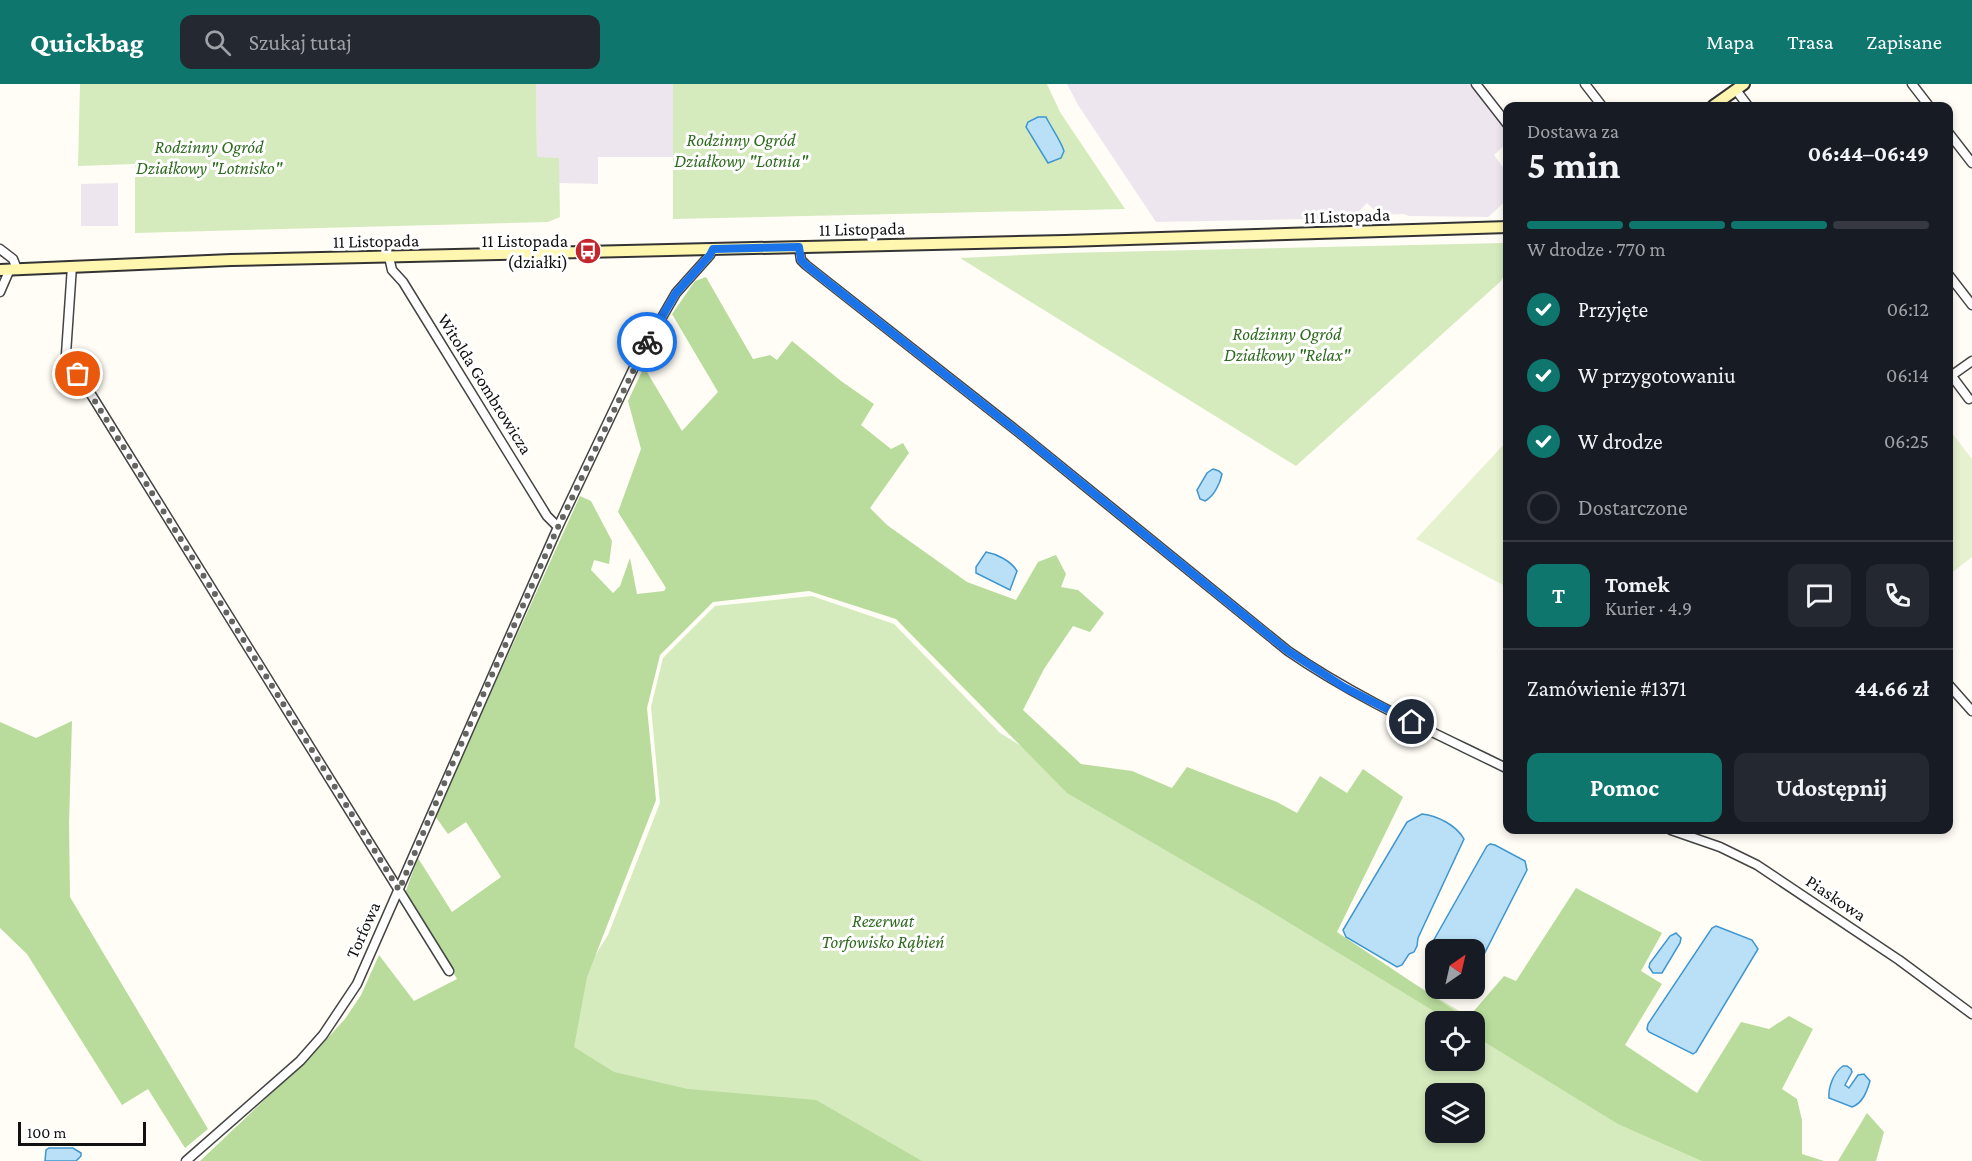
<!DOCTYPE html>
<html lang="pl">
<head>
<meta charset="utf-8">
<style>
  :root { --surface:#171b24; --page:#242831; --text:#f1f3f6; --muted:#9ea1a6; --line:#363941; --accent:#0f766e }
  body { margin:0; font-family:"Crimson Pro",serif; background:var(--page); color:var(--text); height:100vh; display:flex; flex-direction:column; font-size:22px; white-space:nowrap }
  * { box-sizing:border-box; margin:0 }
  p { font-size:20px; color:var(--muted) }
  .icon { flex:none; width:33px; height:33px; fill:none; stroke:currentColor; stroke-width:2; stroke-linecap:round; stroke-linejoin:round }
  .map { position:relative; flex:1; overflow:hidden }
  .drawer { position:absolute; left:1503px; top:18px; width:450px; height:732px; display:flex; flex-direction:column; background:var(--surface); border-radius:12px; box-shadow:0 3px 9px #0003 }
  .drawer>* { flex:none }
  .needle { width:39px; rotate:34deg }
  .controls { position:absolute; left:1425px; top:855px; display:grid; gap:12px }
  .controls a { display:grid; place-items:center; width:60px; height:60px; border-radius:12px; background:var(--surface); box-shadow:0 3px 9px #0003; font-size:30px }
  .scale { position:absolute; left:18px; bottom:15px; width:128px; box-sizing:border-box; padding-left:6px; border:3px solid #111; border-top:0; font-size:16px; line-height:21px; white-space:nowrap; color:#111; -webkit-text-stroke:4px #fff; paint-order:stroke }
  .pin { position:absolute; display:grid; place-items:center; width:51px; height:51px; color:#fff; margin:-26px; border:3px solid #fff; border-radius:50%; box-shadow:0 2px 6px #0007 }
  .courier { position:absolute; display:grid; place-items:center; width:60px; height:60px; margin:-30px; border:4px solid #1a73e8; border-radius:50%; background:#fff; color:#222; box-shadow:0 2px 8px #0007 }
  .head em { font-style:normal; font-weight:700 }
  .head div { display:flex; flex-direction:column-reverse }
  .head { display:flex; align-items:center; justify-content:space-between; height:102px; padding:0 24px }
  h1 { font-size:39px; font-weight:700; line-height:45px }
  .bar { display:grid; grid-template-columns:repeat(4,1fr); gap:9px 6px; align-content:center; height:72px; padding:0 24px }
  .bar i { height:8px; border-radius:4px; background:var(--line) }
  .bar .active { background:var(--accent) }
  .bar p { grid-column:span 4 }
  .line { display:flex; align-items:center; gap:15px; padding:0 24px; border-top:2px solid var(--line) }
  .line div { flex:1 }
  .round { display:grid; place-items:center; flex:none; width:63px; height:63px; border-radius:12px; background:var(--page) }
  ol { padding:0 24px; list-style:none }
  li { display:flex; align-items:center; gap:18px; height:66px }
  li p { margin-inline-start:auto }
  li .icon { padding:6px; border-radius:50%; background:var(--accent); color:#fff; stroke-width:4 }
  li:last-child { color:var(--muted) }
  li i { width:33px; height:33px; border:3px solid var(--line); border-radius:50% }
  .cta { display:flex; gap:12px; margin-top:auto; padding:12px 24px }
  .cta a { flex:1; height:69px; border-radius:12px; background:var(--accent); color:#fff; font-size:24px; font-weight:700; line-height:69px; text-align:center }
  .cta a+a { background:var(--page); color:var(--text) }
  header { display:flex; align-items:center; gap:36px; box-sizing:border-box; height:84px; padding:0 30px; background:var(--accent); color:#fff }
  header strong { font-size:28px }
  nav { display:flex; gap:33px; margin-inline-start:auto; font-size:21px }
  .search { width:420px; height:54px; background:var(--page); display:flex; align-items:center; gap:15px; box-sizing:border-box; padding:0 21px; border-radius:12px; color:var(--muted); font-size:22px }
  .map>svg:first-child { display:block }
</style>
</head>
<body>
<header>
<strong>Quickbag</strong>
<div class="search"><svg class="icon" aria-label="search" viewBox="0 0 24 24"><circle cx="10" cy="10" r="6"/><path d="M15 15l6 6"/></svg>Szukaj tutaj</div>
<nav><a>Mapa</a><a>Trasa</a><a>Zapisane</a></nav>
</header>
<div class="map">
<svg width="1972" height="1077" viewBox="0 0 1972 1077">
  <rect width="100%" height="100%" fill="#fffdf5"/>
  <g fill="#eee6ef">
    <path d="M536,0H673V73H598V100L559,99V74H537Z"/>
    <path d="M1067,0H1472L1507,46V59L1494,71L1507,89V116L1488,133L1409,132L1404,130L1379,131L1367,119L1352,134L1156,138L1078,21Z"/>
    <path d="M118,99V142H81V100Z"/>
  </g>
  <g fill="#d5ebbd" fill-rule="evenodd">
    <path d="M80,0H536L537,73L559,74L560,133L548,138L135,149V80L78,82Z"/>
    <path d="M673,0H1047L1060,28L1125,125L673,135Z"/>
    <path d="M1504,159C1510,173 1508,184 1501,197L1296,382L960,174L1064,169Z"/>
    <path d="M812,512L894,540L1000,649L1707,1077H811L591,1018L558,931L608,851L660,719L651,623L663,574L715,522ZM1436,938H1474V976H1436ZM1436,1010H1474V1048H1436Z"/>
  </g>
  <g fill="#b9dc9c">
    <path d="M706,193L753,275L770,271L777,276L792,257L841,297L874,320L861,341L891,365L903,359L909,369L870,424L887,441L967,498L1016,516L1038,478L1056,471L1066,490L1061,503L1078,506L1104,529L1090,548L1073,542L1044,585L1023,626L1081,680L1132,687L1172,704L1187,683L1277,718L1297,729L1320,692L1347,709L1363,685L1403,713L1337,848L1467,935L1504,892L1516,897L1576,804L1662,849L1641,887L1662,900L1625,961L1697,1009L1741,938L1769,945L1789,932L1813,945L1782,1005L1797,1015L1802,1036V1070L1824,1077H1702L1618,1040L1475,952L1474,938L1450,937L1260,821L1067,709L896,535L809,507L713,518L660,571L647,624L656,716L587,893L574,963L614,988L688,1005L816,1016L922,1077H200L313,970L345,935L361,911L379,871L414,917L457,895L405,809L418,774L452,828L501,793L466,738L448,750L435,732L580,412L591,417L612,457L609,480L594,476L591,486L613,509L620,502L630,474L637,510L664,507L666,504L618,428L641,365L628,317L644,283L682,347L718,308L672,230L695,197Z"/>
    <path d="M72,637L69,739L70,813L208,1045L185,1064L148,1005L122,1021L27,870L0,844V638L36,654Z"/>
    <path d="M1867,1029L1884,1048L1876,1077H1838Z"/>
  </g>
  <g fill="#e6f2cf">
    <path d="M1948,344L1972,375V473L1949,491Z"/>
    <path d="M1507,357V503L1416,455Z"/>
  </g>
  <g fill="#b9e0f7" stroke="#3f96cf" stroke-width="1.5">
    <path d="M1038,33H1046C1052,45 1060,55 1064,67L1061,74L1048,79L1026,43L1028,38Z"/>
    <path d="M1213,385L1219,387L1222,390C1220,400 1214,412 1205,417L1200,415L1197,406L1207,389Z"/>
    <path d="M986,468C997,470 1011,477 1017,487L1010,506L976,489V483Z"/>
    <path d="M1422,730C1438,732 1456,741 1464,755L1418,854L1417,862L1414,868L1409,870L1402,881L1397,883L1346,853L1343,846L1407,738Z"/>
    <path d="M1490,760L1495,761L1525,777L1527,786L1477,884L1475,887L1474,866H1436L1435,881L1429,874L1431,861L1487,762Z"/>
    <path d="M1716,842L1752,856L1758,865L1696,968L1693,970L1649,948L1647,945L1648,940L1712,844Z"/>
    <path d="M1676,849L1681,854L1680,859L1662,889H1653L1649,883L1650,879L1670,852Z"/>
    <path d="M1843,982H1847L1851,985L1852,988L1845,1001L1849,1004L1858,991L1864,990L1870,997C1867,1007 1863,1019 1852,1023L1829,1014C1828,1003 1834,988 1843,982Z"/>
    <path d="M49,1064H73L81,1069V1072L76,1077H45L46,1066Z"/>
  </g>
  <g fill="none" stroke-linecap="round" stroke-linejoin="round">
    <defs>
      <g id="street">
        <path d="M1476,0L1508,41"/>
        <path d="M1585,0L1602,22"/>
        <path d="M1912,0L1929,22"/>
        <path d="M1736,6L1748,22"/>
        <path d="M1948,48L1972,79"/>
        <path d="M799,163L801,176L806,181L1022,351L1288,567C1356,614 1433,648 1508,685"/>
        <path d="M0,165L13,175L17,185"/>
        <path d="M389,173L392,186L403,198L547,432L558,443"/>
        <path d="M72,182L66,270L449,887"/>
        <path d="M1948,190L1972,221"/>
        <path d="M0,208L10,185"/>
        <path d="M1948,287L1969,315"/>
        <path d="M1948,294L1972,277"/>
        <path d="M1948,600L1972,627"/>
        <path d="M1671,746L1720,763L1757,781L1899,876L1972,930"/>
        <path d="M186,1077L300,977L323,951L357,900L558,443L638,275L676,209L710,171L713,165"/>
      </g>
      <g id="secondary">
        <path d="M1713,22L1744,0"/>
        <path d="M0,186L231,176L1065,157L1508,143"/>
      </g>
    </defs>
    <use href="#street" stroke="#444" stroke-width="11"/>
    <use href="#secondary" stroke="#333" stroke-width="14"/>
    <use href="#street" stroke="#fff" stroke-width="8"/>
    <use href="#secondary" stroke="#fff6b0" stroke-width="10"/>
  </g>
  <g fill="none" stroke-linecap="round" stroke-linejoin="round">
    <path stroke="#646461" stroke-width="6" stroke-dasharray="0 10.8" d="M78,290L399,806L455,674L558,443L647,258"/>
    <path stroke="#1a73e8" stroke-width="8" d="M647,258L676,209L710,171L713,165L799,163L801,176L806,181L1022,351L1288,567L1344,603L1412,638"/>
  </g>
  <defs>
    <symbol id="bus-disc" viewBox="-11 -11 22 22"><circle r="9.5" fill="#c4262e" stroke="#fff"/><path d="M-5-6H5V4H4V6H2V4H-2V6H-4V4H-5ZM-3.5-4V0h7V-4ZM-3.5 1.2v1.5H-2V1.2ZM2 1.2v1.5H3.5V1.2Z" fill="#fff"/></symbol>
  </defs>
  <g fill-rule="evenodd">
    <use href="#bus-disc" x="573" y="152" width="30" height="30"/>
  </g>
  <g text-anchor="middle" stroke-width="6" stroke-linejoin="round" paint-order="stroke">
    <g font-size="18" font-style="italic" fill="#2f6b1f" stroke="#fff">
      <text x="741" y="62">Rodzinny Ogród<tspan x="741" dy="21">Działkowy "Lotnia"</tspan></text>
      <text x="209" y="69">Rodzinny Ogród<tspan x="209" dy="21">Działkowy "Lotnisko"</tspan></text>
      <text x="1287" y="256">Rodzinny Ogród<tspan x="1287" dy="21">Działkowy "Relax"</tspan></text>
      <text x="883" y="843">Rezerwat<tspan x="883" dy="21">Torfowisko Rąbień</tspan></text>
    </g>
    <g font-size="18" fill="#111" stroke="#fff">
      <text transform="translate(1347 132) rotate(-2)" y="6">11 Listopada</text>
      <text transform="translate(862 145) rotate(-1)" y="6">11 Listopada</text>
      <text transform="translate(376 157) rotate(-1)" y="6">11 Listopada</text>
      <text transform="translate(485 300) rotate(58)" y="6">Witolda Gombrowicza</text>
      <text transform="translate(1836 814) rotate(34)" y="6">Piaskowa</text>
      <text transform="translate(363 846) rotate(-66)" y="6">Torfowa</text>
    </g>
    <g font-size="18" fill="#111" stroke="#fff" text-anchor="end">
      <text x="568" y="163">11 Listopada<tspan x="568" dy="21">(działki)</tspan></text>
    </g>
  </g>
</svg>
<div class="controls">
<a><svg class="needle" viewBox="-14 -14 28 28"><path d="M0-13l5 13h-10z" fill="#e53935"/><path d="M0 13l5-13h-10z" fill="#9ea1a6"/></svg></a>
<a><svg class="icon" aria-label="locate" viewBox="0 0 24 24"><circle cx="12" cy="12" r="6"/><path d="M12 2v4M12 18v4M2 12h4M18 12h4"/></svg></a>
<a><svg class="icon" aria-label="layers" viewBox="0 0 24 24"><path d="M12 4l9 5-9 5-9-5zM3 14l9 5 9-5"/></svg></a>
</div>
<div class="scale">100 m</div>
<div class="pin" style="left:78px;top:290px;background:#ea580c"><svg class="icon" aria-label="bag" viewBox="0 0 24 24"><path d="M5 8h14l-1 12H6zM9 8a3 3 0 0 1 6 0"/></svg></div>
<div class="pin" style="left:1412px;top:638px;background:#1f2937"><svg class="icon" aria-label="home" viewBox="0 0 24 24"><path d="M3 11l9-7 9 7M6 9v11h12V9"/></svg></div>
<div class="courier" style="left:647px;top:258px"><svg class="icon" aria-label="bike" viewBox="0 0 24 24"><circle cx="6" cy="16" r="4"/><circle cx="18" cy="16" r="4"/><path d="M6 16l4-8h5l3 8M10 8l3 8H6M13 5h3"/></svg></div>
<section class="drawer">
<div class="head"><div><h1>5 min</h1><p>Dostawa za</p></div><em>06:44–06:49</em></div>
<div class="bar"><i class="active"></i><i class="active"></i><i class="active"></i><i></i><p>W drodze · 770 m</p></div>
<ol>
<li><svg class="icon" aria-label="check" viewBox="0 0 24 24"><path d="M5 12l5 5 9-10"/></svg>Przyjęte<p>06:12</p></li>
<li><svg class="icon" aria-label="check" viewBox="0 0 24 24"><path d="M5 12l5 5 9-10"/></svg>W przygotowaniu<p>06:14</p></li>
<li><svg class="icon" aria-label="check" viewBox="0 0 24 24"><path d="M5 12l5 5 9-10"/></svg>W drodze<p>06:25</p></li>
<li><i></i>Dostarczone</li>
</ol>
<div class="line" style="height:108px"><b class="round" style="background:var(--accent);color:#fff">T</b><div><b>Tomek</b><p>Kurier · 4.9</p></div><a class="round"><svg class="icon" aria-label="chat" viewBox="0 0 24 24"><path d="M4 5h16v11H9l-5 4z"/></svg></a><a class="round"><svg class="icon" aria-label="phone" viewBox="0 0 24 24"><path d="M5 4h4l2 5-3 2q2 4 5 5l2-3 5 2v4C11 20 4 13 5 4z"/></svg></a></div>
<div class="line" style="height:78px"><div>Zamówienie #1371</div><b>44.66 zł</b></div>
<div class="cta"><a>Pomoc</a><a>Udostępnij</a></div>
</section>
</div>
</body>
</html>
